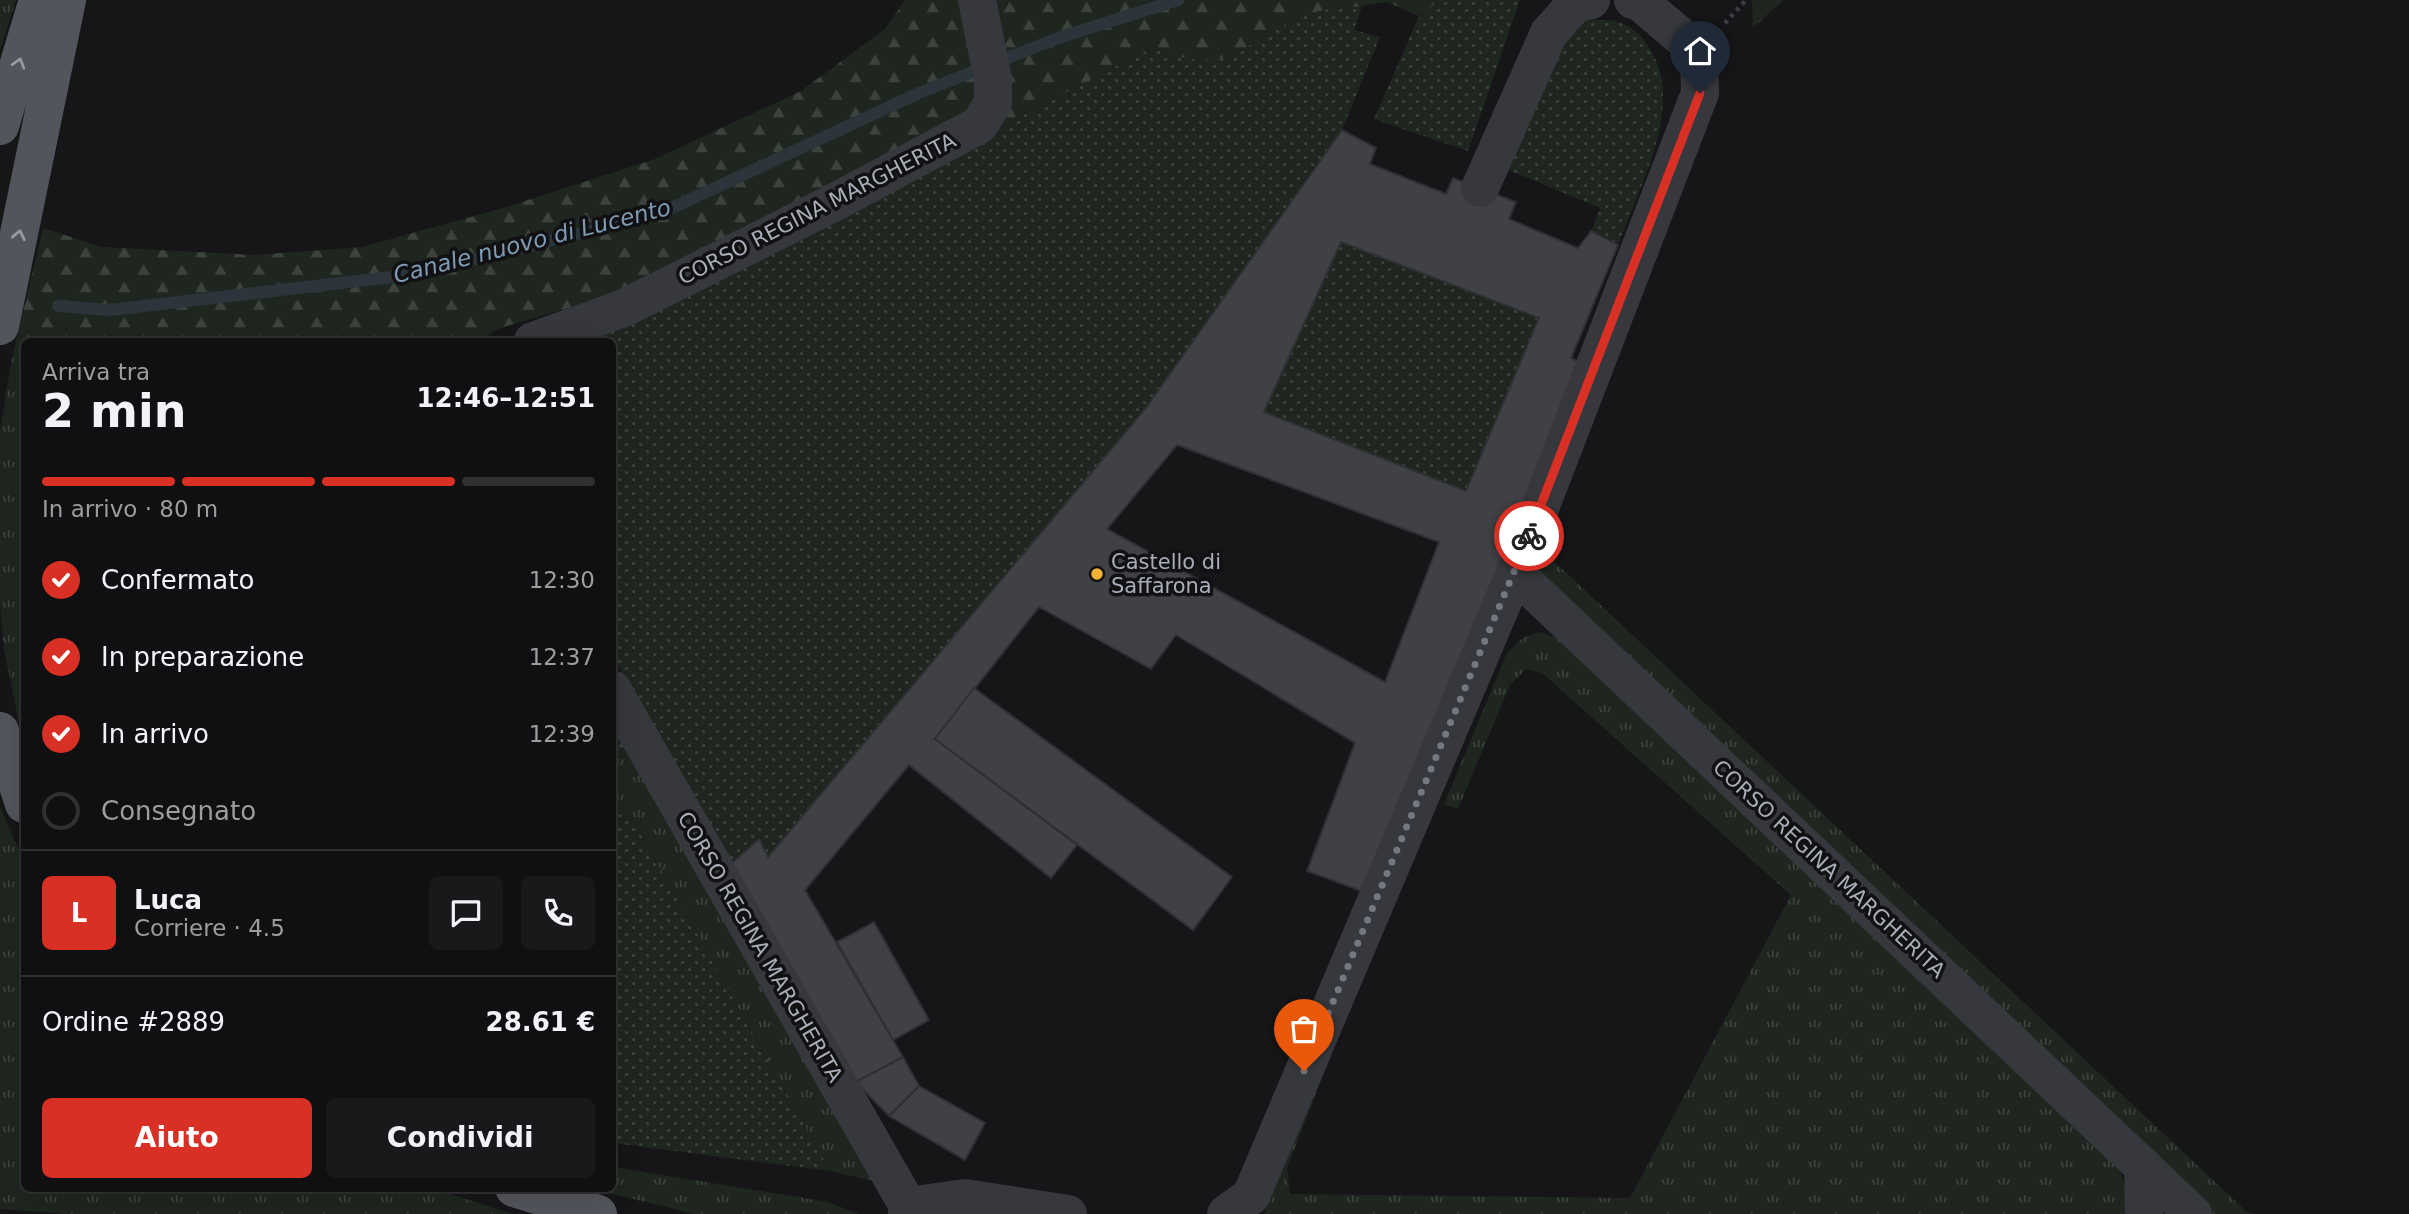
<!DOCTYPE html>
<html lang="it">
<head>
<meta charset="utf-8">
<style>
  :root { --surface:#101012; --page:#19191b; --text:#f1f3f6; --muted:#9c9d9f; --line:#303032; --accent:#d93025 }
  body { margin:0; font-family:"DejaVu Sans",sans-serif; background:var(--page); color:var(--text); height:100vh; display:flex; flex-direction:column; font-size:26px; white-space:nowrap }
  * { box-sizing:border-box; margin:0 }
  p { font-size:23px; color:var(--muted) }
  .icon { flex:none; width:38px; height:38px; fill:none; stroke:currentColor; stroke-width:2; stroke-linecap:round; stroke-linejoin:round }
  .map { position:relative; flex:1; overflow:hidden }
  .drawer { position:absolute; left:21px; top:338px; width:595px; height:854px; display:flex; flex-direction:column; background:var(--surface); border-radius:10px; box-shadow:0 7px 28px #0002,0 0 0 2px var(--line) }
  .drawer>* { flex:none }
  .pin { position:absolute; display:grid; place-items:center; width:60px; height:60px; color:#fff; margin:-72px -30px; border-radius:50% 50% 50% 0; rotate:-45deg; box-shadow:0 0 7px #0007 }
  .pin .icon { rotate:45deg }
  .courier { position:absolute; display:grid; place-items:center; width:70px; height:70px; margin:-35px; border:5px solid #d93025; border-radius:50%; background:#fff; color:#222; box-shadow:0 2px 9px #0007 }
  .headline em { font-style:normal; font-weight:700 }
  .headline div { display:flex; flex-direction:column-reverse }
  .headline { display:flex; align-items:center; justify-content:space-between; height:119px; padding:0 21px }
  h1 { font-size:46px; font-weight:700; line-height:52px }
  .bar { display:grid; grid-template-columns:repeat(4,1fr); gap:10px 7px; align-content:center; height:84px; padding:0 21px }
  .bar i { height:9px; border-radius:5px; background:var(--line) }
  .bar .active { background:var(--accent) }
  .bar p { grid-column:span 4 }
  .line { display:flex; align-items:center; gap:18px; padding:0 21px; border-top:2px solid var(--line) }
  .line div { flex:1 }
  .round { display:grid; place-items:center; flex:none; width:74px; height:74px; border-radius:10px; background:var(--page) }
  ol { padding:0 21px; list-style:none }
  li { display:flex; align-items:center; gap:21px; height:77px }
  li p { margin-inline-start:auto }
  li .icon { padding:7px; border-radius:50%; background:var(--accent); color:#fff; stroke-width:4 }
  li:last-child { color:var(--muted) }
  li i { width:38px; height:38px; border:4px solid var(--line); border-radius:50% }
  .button { display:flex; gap:14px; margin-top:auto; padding:14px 21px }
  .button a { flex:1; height:80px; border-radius:10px; background:var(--accent); color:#fff; font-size:28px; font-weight:700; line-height:80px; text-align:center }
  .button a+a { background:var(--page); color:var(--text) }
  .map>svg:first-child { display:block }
</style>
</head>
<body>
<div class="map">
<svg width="2409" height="1214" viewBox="0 0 2409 1214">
  <defs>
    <pattern id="grass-tufts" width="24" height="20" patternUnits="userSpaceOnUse" patternTransform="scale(1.75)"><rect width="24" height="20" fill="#1e261f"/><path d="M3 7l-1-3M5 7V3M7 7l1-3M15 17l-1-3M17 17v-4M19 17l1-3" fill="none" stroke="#3c433d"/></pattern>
    <pattern id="forest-firs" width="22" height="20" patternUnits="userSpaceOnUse" patternTransform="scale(1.75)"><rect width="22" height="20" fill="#1e261f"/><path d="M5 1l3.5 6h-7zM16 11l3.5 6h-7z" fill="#3c433d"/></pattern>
    <pattern id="garden-dots" width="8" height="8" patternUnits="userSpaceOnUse" patternTransform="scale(1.75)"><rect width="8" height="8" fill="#1e261f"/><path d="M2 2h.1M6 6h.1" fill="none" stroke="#3c433d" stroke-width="1.8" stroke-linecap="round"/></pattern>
  </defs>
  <rect width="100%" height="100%" fill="#161618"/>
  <g fill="url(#grass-tufts)">
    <path d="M0,0H16L0,50Z"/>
    <path d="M12,358L24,360V749L4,649L0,601V431Z"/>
    <path d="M1543,551L2247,1212L2256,1214H2211L1536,577Z"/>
    <path d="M1541,632L1563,640L2120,1169L2126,1191L2127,1214H1264L1335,1030L1340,1032L1287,1168L1290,1194L1630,1198L1791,895L1542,673L1526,669L1510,685L1458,809L1444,804L1507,653L1524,637Z"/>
    <path d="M631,752L873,1181L830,1171L628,811L613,819V761Z"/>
    <path d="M0,807L24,861V1188H431L513,1214H69L0,1209Z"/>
    <path d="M613,1167L828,1202L859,1214H695L588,1188H612Z"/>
  </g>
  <g fill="url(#forest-firs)">
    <path d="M905,0H1440L1419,16L1387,2L1310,14L1225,59L1198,62L1177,57L1155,46L926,166L609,296L500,328L478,341H24V360L12,358L43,228L102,247L255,255L362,247L503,208L655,159L801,91L885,29Z"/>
    <path d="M1752,0H1783L1753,28Z"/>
    <path d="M612,718L631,752L613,761H612Z"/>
  </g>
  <g fill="url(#garden-dots)">
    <path d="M1440,0H1520L1468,151L1374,119L1419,16Z"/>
    <path d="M1362,6L1354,30L1380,37L1342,130L1146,408L768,857L759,840L731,864L613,657L612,341H593L1155,46C1229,84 1246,37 1309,14C1325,8 1346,8 1362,6Z"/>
    <path d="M1585,20C1595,20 1608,19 1618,22C1633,26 1642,36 1650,49C1686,105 1638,189 1618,245L1591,231L1600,208L1509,170L1566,33Z"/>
    <path d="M1341,242L1539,318L1466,491L1264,412Z"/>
    <path d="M627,810L638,829L830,1171L613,1143L612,819Z"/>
  </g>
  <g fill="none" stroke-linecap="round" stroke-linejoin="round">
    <path stroke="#2c353c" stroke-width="12" d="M58,306L110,310L409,275L659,214L919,93L1058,38L1178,0"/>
  </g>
  <g fill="#404145" stroke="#303034" stroke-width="2" fill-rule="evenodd">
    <path d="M1342,130L1376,148L1370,164L1446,194L1453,178L1516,202L1509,219L1578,248L1591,231L1618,245L1571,358L1584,365L1364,892L1307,871L1355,743L1176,635L1151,669L1039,607L935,739L1077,845L1051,878L909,765L805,890L903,1057L856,1082L731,864L759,839L768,857L1146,408ZM1341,242L1539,318L1466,491L1264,412ZM1177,445L1439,542L1385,682L1107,529Z"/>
    <path d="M974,688L1232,877L1193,930L935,739Z"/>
    <path d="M874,922L929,1020L893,1040L837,942Z"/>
    <path d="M903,1057L919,1086L889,1116L856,1082Z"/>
    <path d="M919,1086L985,1123L965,1160L889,1116Z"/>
  </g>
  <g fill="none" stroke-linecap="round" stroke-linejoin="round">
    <path stroke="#3d3f44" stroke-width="4.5" stroke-dasharray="3.5 5" stroke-linecap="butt" d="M1725,23L1746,0"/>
    <g stroke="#37383d" stroke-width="38">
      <path d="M1480,188L1549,33L1575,4L1591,0"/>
      <path d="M533,341L624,308L833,203L979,125L993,103V80L977,0"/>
      <path d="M1515,573L2193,1214"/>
      <path d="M612,689L908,1206L907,1214"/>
      <path d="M2143,1166L2144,1214"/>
      <path d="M908,1206L965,1198L1068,1214"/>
      <path d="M1226,1214L1251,1196L1515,573L1700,93L1699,52L1640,2L1633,0"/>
    </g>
    <g stroke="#53555c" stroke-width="38">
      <path d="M0,126L38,0"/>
      <path d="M0,326L67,0"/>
      <path d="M0,731L24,804"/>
      <path d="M514,1188L598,1214"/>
    </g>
  </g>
  <defs><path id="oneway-chevron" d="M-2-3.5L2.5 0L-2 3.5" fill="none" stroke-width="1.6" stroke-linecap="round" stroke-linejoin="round" transform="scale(1.75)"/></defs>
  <g stroke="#979ba6">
    <use href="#oneway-chevron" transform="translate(19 63) rotate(-73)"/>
    <use href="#oneway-chevron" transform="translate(19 235) rotate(-78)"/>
  </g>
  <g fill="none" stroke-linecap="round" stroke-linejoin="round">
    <path stroke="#757880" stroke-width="7" stroke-dasharray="0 12.6" d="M1304,1071L1529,536"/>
    <path stroke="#d93025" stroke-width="9" d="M1529,536L1700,93"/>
  </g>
  <circle fill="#f2b134" stroke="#111113" stroke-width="2.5" cx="1097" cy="574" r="7"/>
  <g text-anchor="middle" stroke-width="7" stroke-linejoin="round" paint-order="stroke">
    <g font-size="21" fill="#a8adb8" stroke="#111113">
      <text transform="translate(817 209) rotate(-27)" y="7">CORSO REGINA MARGHERITA</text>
      <text transform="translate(1829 869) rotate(43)" y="7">CORSO REGINA MARGHERITA</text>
      <text transform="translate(760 947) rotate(60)" y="7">CORSO REGINA MARGHERITA</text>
    </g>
    <g font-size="21" fill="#a8adb8" stroke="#111113" text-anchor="start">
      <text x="1111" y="569">Castello di<tspan x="1111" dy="24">Saffarona</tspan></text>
    </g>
    <g font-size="23" font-style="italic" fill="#7f9bb3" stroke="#111113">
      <text transform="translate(532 241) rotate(-14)" y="8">Canale nuovo di Lucento</text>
    </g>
  </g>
</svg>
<div class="pin" style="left:1304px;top:1071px;background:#ea580c"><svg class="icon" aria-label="bag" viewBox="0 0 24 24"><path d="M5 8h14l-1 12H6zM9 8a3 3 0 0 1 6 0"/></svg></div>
<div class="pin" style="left:1700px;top:93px;background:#1f2937"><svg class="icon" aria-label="home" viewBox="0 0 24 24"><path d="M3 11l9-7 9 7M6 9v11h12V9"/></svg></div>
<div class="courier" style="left:1529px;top:536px"><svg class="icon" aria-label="bike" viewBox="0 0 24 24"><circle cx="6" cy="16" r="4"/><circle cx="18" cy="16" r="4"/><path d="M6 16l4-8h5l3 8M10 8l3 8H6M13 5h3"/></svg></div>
<section class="drawer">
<div class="headline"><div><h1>2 min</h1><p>Arriva tra</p></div><em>12:46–12:51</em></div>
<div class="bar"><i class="active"></i><i class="active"></i><i class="active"></i><i></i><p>In arrivo · 80 m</p></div>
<ol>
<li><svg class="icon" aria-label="check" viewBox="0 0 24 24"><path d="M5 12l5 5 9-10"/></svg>Confermato<p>12:30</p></li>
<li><svg class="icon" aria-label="check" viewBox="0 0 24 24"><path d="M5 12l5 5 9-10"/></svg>In preparazione<p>12:37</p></li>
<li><svg class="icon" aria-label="check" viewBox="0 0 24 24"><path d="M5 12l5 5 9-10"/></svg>In arrivo<p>12:39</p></li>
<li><i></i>Consegnato</li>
</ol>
<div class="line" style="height:126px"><b class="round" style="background:var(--accent);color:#fff">L</b><div><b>Luca</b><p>Corriere · 4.5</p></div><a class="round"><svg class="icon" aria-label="chat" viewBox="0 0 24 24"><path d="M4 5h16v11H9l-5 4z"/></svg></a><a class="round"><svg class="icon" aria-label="phone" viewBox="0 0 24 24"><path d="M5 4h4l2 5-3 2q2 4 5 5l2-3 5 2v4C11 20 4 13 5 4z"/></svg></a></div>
<div class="line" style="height:91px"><div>Ordine #2889</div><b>28.61 €</b></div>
<div class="button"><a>Aiuto</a><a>Condividi</a></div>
</section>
</div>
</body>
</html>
